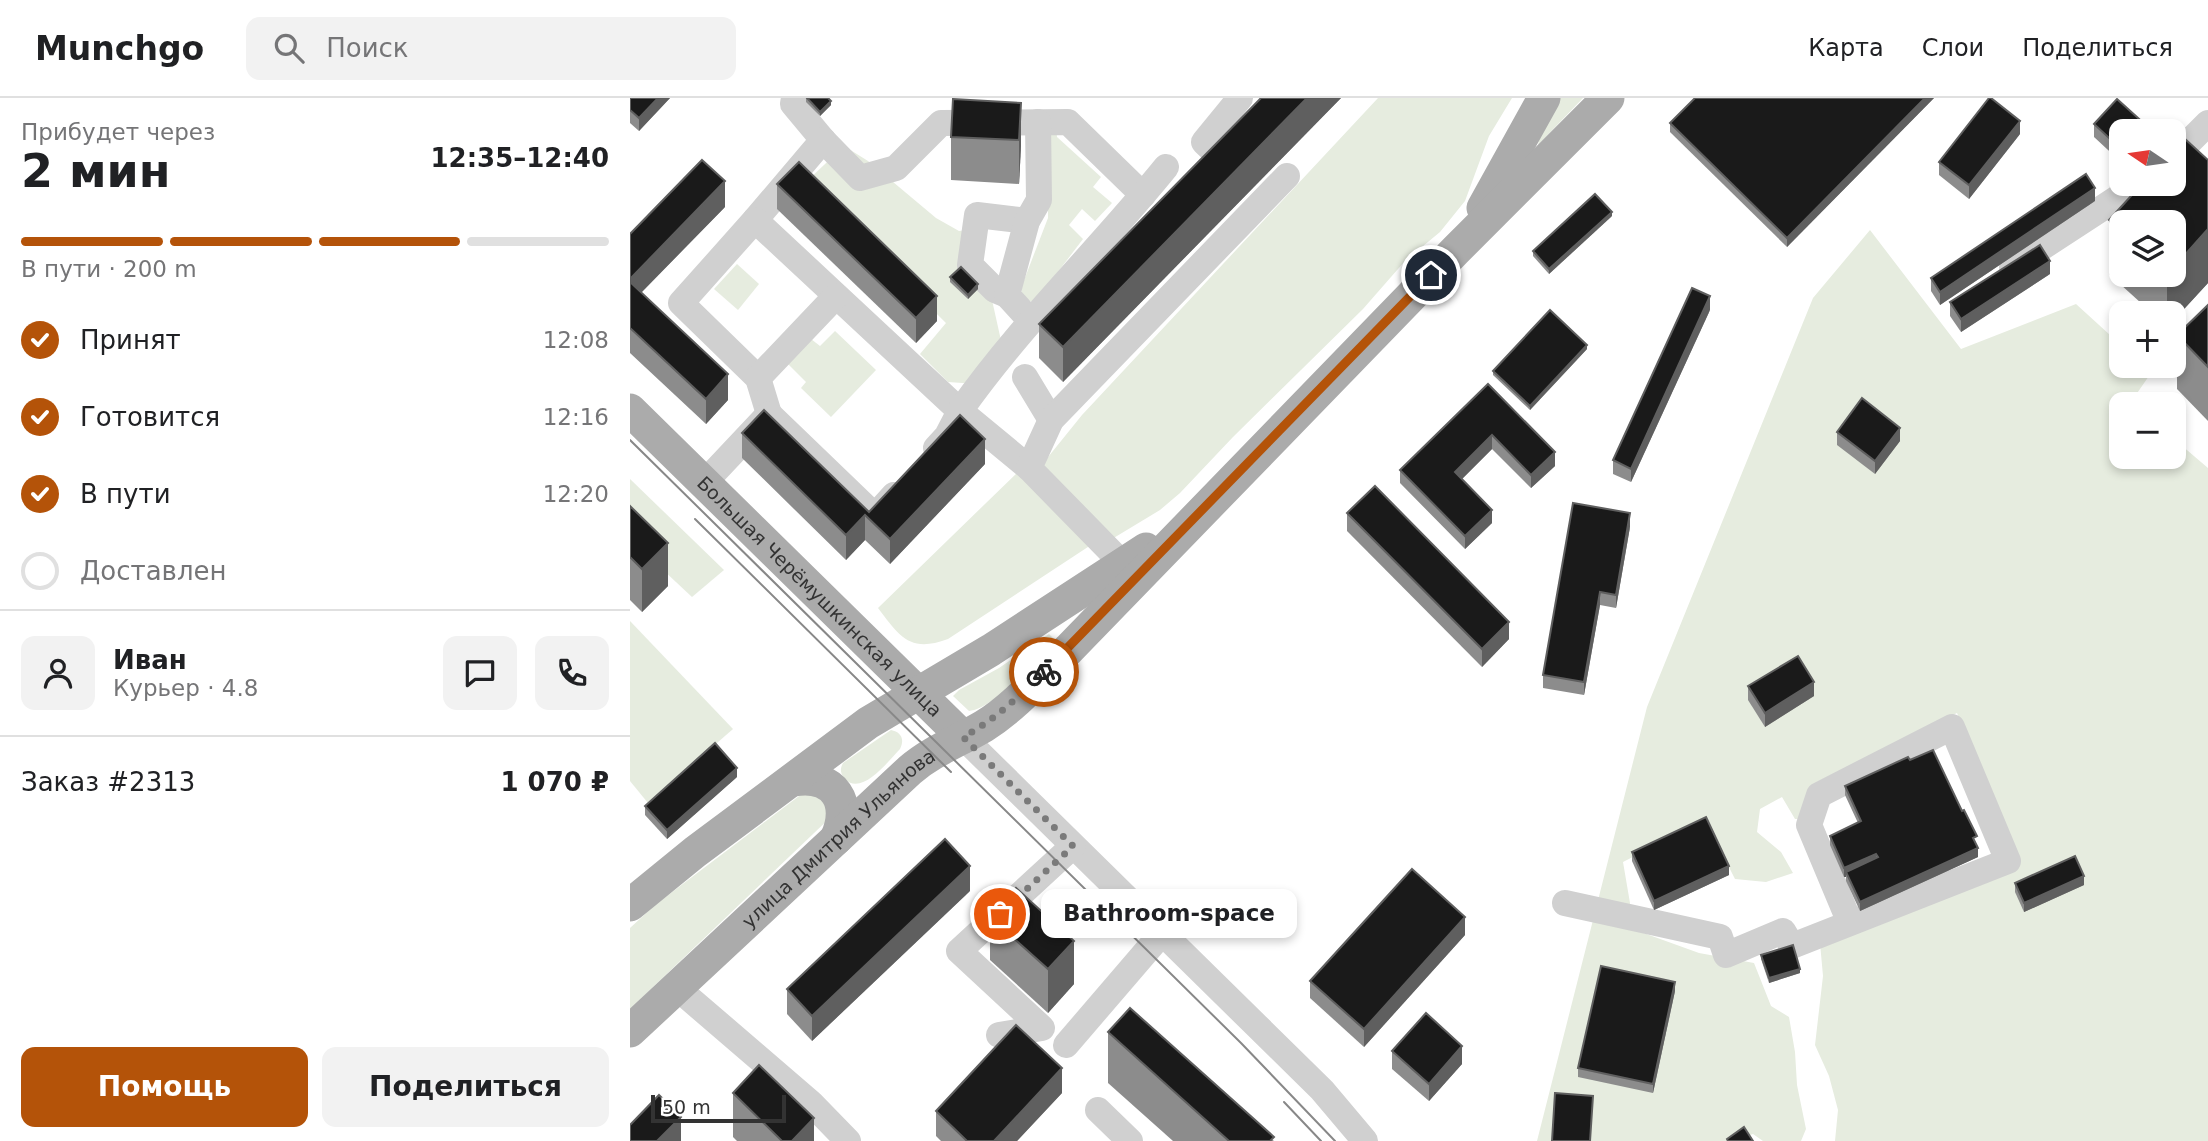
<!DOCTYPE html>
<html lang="ru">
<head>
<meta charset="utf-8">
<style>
  :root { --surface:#fff; --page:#f2f2f2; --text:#202124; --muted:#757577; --line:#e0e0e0; --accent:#b45309 }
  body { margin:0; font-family:"DejaVu Sans",sans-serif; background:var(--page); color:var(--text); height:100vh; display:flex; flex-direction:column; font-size:26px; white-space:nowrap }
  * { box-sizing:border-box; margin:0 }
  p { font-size:23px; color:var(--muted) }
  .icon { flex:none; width:38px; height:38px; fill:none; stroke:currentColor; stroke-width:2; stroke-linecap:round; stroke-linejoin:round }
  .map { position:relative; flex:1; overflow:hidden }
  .sheet { display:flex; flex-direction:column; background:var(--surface); width:630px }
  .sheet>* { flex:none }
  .needle { width:46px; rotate:283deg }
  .controls { position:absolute; left:1479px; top:21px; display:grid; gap:14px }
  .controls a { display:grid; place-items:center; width:77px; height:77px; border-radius:14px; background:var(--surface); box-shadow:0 4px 10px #0003; font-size:35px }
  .scale { position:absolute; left:21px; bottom:18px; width:135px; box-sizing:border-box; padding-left:7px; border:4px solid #333; border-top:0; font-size:19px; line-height:24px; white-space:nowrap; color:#333; -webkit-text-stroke:5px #fff; paint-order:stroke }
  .pin { position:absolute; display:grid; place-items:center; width:60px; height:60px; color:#fff; margin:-30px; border:4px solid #fff; border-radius:50%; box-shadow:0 2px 7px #0007 }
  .courier { position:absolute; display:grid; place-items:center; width:70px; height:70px; margin:-35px; border:5px solid #b45309; border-radius:50%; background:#fff; color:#222; box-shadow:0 2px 9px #0007 }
  .bubble { position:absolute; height:49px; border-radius:14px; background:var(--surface); box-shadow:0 4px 10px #0003; font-size:23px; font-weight:700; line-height:49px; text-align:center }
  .headline em { font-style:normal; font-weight:700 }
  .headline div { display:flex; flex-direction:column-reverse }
  .headline { display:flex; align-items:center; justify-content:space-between; height:119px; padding:0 21px }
  h1 { font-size:46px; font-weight:700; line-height:52px }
  .bar { display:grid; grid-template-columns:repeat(4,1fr); gap:10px 7px; align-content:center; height:84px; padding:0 21px }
  .bar i { height:9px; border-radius:5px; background:var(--line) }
  .bar .on { background:var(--accent) }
  .bar p { grid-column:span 4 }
  .line { display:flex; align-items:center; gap:18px; padding:0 21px; border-top:2px solid var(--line) }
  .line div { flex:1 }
  .round { display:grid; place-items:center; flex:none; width:74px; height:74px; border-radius:14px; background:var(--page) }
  ol { padding:0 21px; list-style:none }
  li { display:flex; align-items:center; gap:21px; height:77px }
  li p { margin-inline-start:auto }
  li .icon { padding:7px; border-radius:50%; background:var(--accent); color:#fff; stroke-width:4 }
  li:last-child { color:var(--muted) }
  li i { width:38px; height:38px; border:4px solid var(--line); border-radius:50% }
  .action { display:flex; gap:14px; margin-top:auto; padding:14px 21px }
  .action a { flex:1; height:80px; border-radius:14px; background:var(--accent); color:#fff; font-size:28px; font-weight:700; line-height:80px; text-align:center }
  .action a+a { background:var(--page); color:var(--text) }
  header { display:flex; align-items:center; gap:42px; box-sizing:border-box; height:98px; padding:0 35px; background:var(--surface); border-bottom:2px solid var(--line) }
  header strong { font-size:33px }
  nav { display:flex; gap:38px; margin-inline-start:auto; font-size:24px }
  .search { width:490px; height:63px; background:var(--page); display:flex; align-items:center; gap:18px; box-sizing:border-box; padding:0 24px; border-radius:14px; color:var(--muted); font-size:26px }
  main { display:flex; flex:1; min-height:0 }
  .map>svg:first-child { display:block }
</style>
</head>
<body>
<header>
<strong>Munchgo</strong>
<div class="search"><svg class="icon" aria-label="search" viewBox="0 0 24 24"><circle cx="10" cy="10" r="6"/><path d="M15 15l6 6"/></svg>Поиск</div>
<nav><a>Карта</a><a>Слои</a><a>Поделиться</a></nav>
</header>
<main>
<section class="sheet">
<div class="headline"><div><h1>2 мин</h1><p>Прибудет через</p></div><em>12:35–12:40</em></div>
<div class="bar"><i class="on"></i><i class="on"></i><i class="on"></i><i></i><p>В пути · 200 m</p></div>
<ol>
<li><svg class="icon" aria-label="check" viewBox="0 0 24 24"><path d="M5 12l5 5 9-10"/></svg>Принят<p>12:08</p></li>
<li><svg class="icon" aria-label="check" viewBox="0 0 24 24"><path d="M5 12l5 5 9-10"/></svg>Готовится<p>12:16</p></li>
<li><svg class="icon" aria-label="check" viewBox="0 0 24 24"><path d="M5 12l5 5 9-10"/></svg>В пути<p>12:20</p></li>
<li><i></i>Доставлен</li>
</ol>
<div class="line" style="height:126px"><a class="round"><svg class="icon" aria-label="person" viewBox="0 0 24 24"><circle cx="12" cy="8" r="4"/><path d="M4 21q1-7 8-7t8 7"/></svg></a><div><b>Иван</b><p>Курьер · 4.8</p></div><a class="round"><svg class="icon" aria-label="chat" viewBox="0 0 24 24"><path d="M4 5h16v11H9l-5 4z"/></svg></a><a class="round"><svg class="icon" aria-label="phone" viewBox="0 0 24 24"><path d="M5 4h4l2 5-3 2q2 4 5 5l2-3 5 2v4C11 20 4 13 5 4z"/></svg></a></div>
<div class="line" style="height:91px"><div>Заказ #2313</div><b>1 070 ₽</b></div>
<div class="action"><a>Помощь</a><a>Поделиться</a></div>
</section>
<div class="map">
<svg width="1578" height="1043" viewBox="0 0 1578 1043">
  <rect width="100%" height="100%" fill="#fff"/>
  <g fill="#e6ecdf">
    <path d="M748,0H882L859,38L835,103L810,134L775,163L733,211L603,339L550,395L530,412L482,441L410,369L452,317Z"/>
    <path d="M930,0H953L908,47L910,36Z"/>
    <path d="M426,28L427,39L471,79L463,89L482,105L465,123L452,111L439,127L453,141L411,196L408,204L400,203L392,198L391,190L418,120V29Z"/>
    <path d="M214,48L238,63L306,120L329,133L352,130L347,169L362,202L372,247L347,286L318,284L290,256L316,225L175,85Z"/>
    <path d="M1240,132L1331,251L1446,206L1491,247V268H1513L1521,275L1501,304L1503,306H1491V359H1544V341L1578,370V1043H1205L1208,1012L1199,978L1185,947L1193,878L1190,845L1388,765L1327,615L1187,684L1190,721H1165L1152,699L1130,711L1127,734L1151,754L1163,775L1136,784L1105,781L1075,722L993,764L1000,805L997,829L1069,855L1124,865L1141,908L1159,919L1165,954L1167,987L1176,1031L1171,1043H1133L1123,1036L1103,1043H907L1017,609L1183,200Z"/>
    <path d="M107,166L129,186L108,212L84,191Z"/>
    <path d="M205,233L246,272L201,319L171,290L176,284L157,265L181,241L190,248Z"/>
    <path d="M392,370L464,445L318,541C280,555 270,539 248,510Z"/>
    <path d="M0,381L94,472L62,499L0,441Z"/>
    <path d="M0,523L103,631L18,705L0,683Z"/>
    <path d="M419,536L425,542C406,561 364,611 339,613L323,598L329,592L369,570Z"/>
    <path d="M261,632C271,634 275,641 270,651C258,663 231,700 214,680C210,674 210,671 213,665Z"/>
    <path d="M181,689L205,715L0,911V830L25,807Z"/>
  </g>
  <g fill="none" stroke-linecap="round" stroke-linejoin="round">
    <g stroke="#d0d0d0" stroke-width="26">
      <path d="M164,0L163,6L193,42L230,80L266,70L311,25L438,24L513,97"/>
      <path d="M193,42L125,122L330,313L317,338L306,350"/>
      <path d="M1544,59L1578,25"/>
      <path d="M598,67L574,44L610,0"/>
      <path d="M125,122L51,205L128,280L139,316"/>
      <path d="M1382,169L1509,86"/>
      <path d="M377,197L365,192L340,167L347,117L397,123"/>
      <path d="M400,222L377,197L397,123L409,102L408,24"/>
      <path d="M395,279L421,322"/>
      <path d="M128,280L206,198"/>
      <path d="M399,370L330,313C392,225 469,152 536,69"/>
      <path d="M74,385L139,316L245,418L264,397"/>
      <path d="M493,466L399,370L421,322L657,78"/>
      <path d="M333,639L692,992L735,1043"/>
      <path d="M935,805L1090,839L1096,857L1153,833L1162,848L1378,763L1322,629L1189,697L1179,727L1220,825"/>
      <path d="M46,889L181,1005L218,1043"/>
      <path d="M369,937L412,930L329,853L443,748"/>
      <path d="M436,947L533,834"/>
      <path d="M468,1012L500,1043"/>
    </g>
    <g stroke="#ababab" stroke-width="33">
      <path d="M853,110L914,0"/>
      <path id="s1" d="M0,312L333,639"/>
      <path d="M164,682C204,676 223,704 206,741"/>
      <path d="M0,807L65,754L238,625L361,552L516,451"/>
      <path id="s2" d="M0,933L280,672C302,653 329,643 354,628C386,608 412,577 439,551L825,153L978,0"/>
    </g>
    <g stroke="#888" stroke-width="2">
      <path d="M0,342L611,945L705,1043"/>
      <path d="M65,421L321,674"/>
      <path d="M654,1004L691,1043"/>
    </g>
  </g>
  <g fill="#8c8c8c" fill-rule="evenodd">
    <path d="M0,0H40L9,33L0,25Z"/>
    <path d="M176,0L201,7L190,18L176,4Z"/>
    <path d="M631,0H711L433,284L409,260V226Z"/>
    <path d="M1304,0L1157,149L1040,34V25Z"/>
    <path d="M391,5V48L389,86L321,82V39Z"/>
    <path d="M1464,26L1518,33H1491V64L1464,39Z"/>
    <path d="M1390,36L1339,101L1309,77V64Z"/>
    <path d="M1554,40L1578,62V185L1544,222V215H1522L1479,176V122L1512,86H1544V51ZM1491,124H1544V177H1491Z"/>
    <path d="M147,86L307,223L286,245L147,111Z"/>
    <path d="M1465,103L1310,207L1301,193V180Z"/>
    <path d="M95,109L11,195L98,302L76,326L0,255V136Z"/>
    <path d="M982,118L919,176L903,158V153Z"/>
    <path d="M1420,176L1331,234L1320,218V204Z"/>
    <path d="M320,179L348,191L338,201L320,184Z"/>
    <path d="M1578,207V323L1547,291V237Z"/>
    <path d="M1080,212L1001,384L983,376V362Z"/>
    <path d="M957,251L900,312L863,277V273Z"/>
    <path d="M858,286L925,368L901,390L862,351L832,381L862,425L835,451L770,385V372Z"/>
    <path d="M1207,334L1270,343L1245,376L1207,347Z"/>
    <path d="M112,335L239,414L355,366L260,466L235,442L216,462L112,360Z"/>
    <path d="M0,408L38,488L12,514L0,502Z"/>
    <path d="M717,415L879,541L852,569L717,433Z"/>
    <path d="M1000,429L986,510L970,507L954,597L913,590V577Z"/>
    <path d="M1118,588L1184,598L1135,629L1118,602Z"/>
    <path d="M1280,662L1347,747L1348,759L1230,813L1216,783V779H1214L1200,747V738L1228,725L1215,697V688Z"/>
    <path d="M107,679L37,741L15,717V708Z"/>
    <path d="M1002,754L1099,777L1024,812L1002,763Z"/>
    <path d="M1385,785L1454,787L1394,814L1385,794Z"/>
    <path d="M340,793L182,943L157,916V891Z"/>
    <path d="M360,819L444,886L418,915L360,862Z"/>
    <path d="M835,837L734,949L680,900V883Z"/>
    <path d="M1131,857L1170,875L1139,885L1131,861Z"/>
    <path d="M1045,893L1023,995L948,979V970Z"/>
    <path d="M478,934L644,1043H543L478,985Z"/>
    <path d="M762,953L832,966L799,1003L762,971Z"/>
    <path d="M103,995L184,1043H107L103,1039Z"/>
    <path d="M432,995L387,1043H311L306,1038V1013Z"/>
  </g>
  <g fill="#5f5f5f">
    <path d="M28,0H40L9,33V20Z"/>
    <path d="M677,0H711L433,284V249Z"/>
    <path d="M1295,0H1304L1157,149V140Z"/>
    <path d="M201,3V7L190,18V14Z"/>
    <path d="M391,5V48L389,86V42Z"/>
    <path d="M1390,23V36L1339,101V87Z"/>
    <path d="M95,83V109L0,206V181Z"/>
    <path d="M1465,90V103L1310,207V194Z"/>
    <path d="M982,114V118L919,176V171Z"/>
    <path d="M1578,131V185L1544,222V215H1537V177H1544V169Z"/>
    <path d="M1420,163V176L1331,234V221Z"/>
    <path d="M348,186V191L338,201V197Z"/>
    <path d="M307,198V223L286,245V220Z"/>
    <path d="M1080,198V212L1001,384V371Z"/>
    <path d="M957,247V251L900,312V308Z"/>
    <path d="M98,276V302L76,326V301Z"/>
    <path d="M1270,330V343L1245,376V363Z"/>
    <path d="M862,337V351L825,388V374Z"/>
    <path d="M355,341V366L260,466V441Z"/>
    <path d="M925,354V368L901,390V377Z"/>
    <path d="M862,412V425L835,451V438Z"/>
    <path d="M1000,415V429L986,510V497Z"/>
    <path d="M235,417V442L216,462V437Z"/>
    <path d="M38,445V488L12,514V471Z"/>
    <path d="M970,494V507L954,597V584Z"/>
    <path d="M879,524V541L852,569V551Z"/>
    <path d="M1184,584V598L1135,629V615Z"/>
    <path d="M107,670V679L37,741V732Z"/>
    <path d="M1348,750V759L1230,813V804Z"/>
    <path d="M1246,756V765L1216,774V779H1214V770Z"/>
    <path d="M340,768V793L182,943V918Z"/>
    <path d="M1099,768V777L1024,812V803Z"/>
    <path d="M1454,778V787L1394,814V805Z"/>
    <path d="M835,819V837L734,949V931Z"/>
    <path d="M444,843V886L418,915V871Z"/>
    <path d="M1170,871V875L1139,885V880Z"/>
    <path d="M1045,884V893L1023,995V986Z"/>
    <path d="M832,948V966L799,1003V986Z"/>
    <path d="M432,970V995L387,1043H364Z"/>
    <path d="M51,1019V1043H27Z"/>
    <path d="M184,1020V1043H162Z"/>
  </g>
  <g fill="#1a1a1a" stroke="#5f5f5f" stroke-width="2">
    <path d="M0,0H28L9,20L0,12Z"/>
    <path d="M177,0H198L201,3L190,14Z"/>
    <path d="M631,0H677L433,249L409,226Z"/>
    <path d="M1065,0H1295L1157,140L1040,25Z"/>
    <path d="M1359,0H1361L1390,23L1339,87L1309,64Z"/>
    <path d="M323,1L391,5L389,42L321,39Z"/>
    <path d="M1487,1L1518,29L1514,33H1491V51L1464,26Z"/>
    <path d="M1554,40L1578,62V131L1544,169V124H1491V133L1479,122L1512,86H1544V51Z"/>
    <path d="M72,62L95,83L0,181V136Z"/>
    <path d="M169,64L307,198L286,220L147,86Z"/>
    <path d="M1456,76L1465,90L1310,194L1301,180Z"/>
    <path d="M965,96L982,114L919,171L903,153Z"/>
    <path d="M1410,147L1420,163L1331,221L1320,204Z"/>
    <path d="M331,169L348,186L338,197L320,179Z"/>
    <path d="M0,184L98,276L76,301L0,230Z"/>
    <path d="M1062,190L1080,198L1001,371L983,362Z"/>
    <path d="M1578,207V269L1547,237Z"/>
    <path d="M920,212L957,247L900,308L863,273Z"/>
    <path d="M858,286L925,354L901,377L862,337L825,374L862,412L835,438L770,372Z"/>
    <path d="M1232,300L1270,330L1245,363L1207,334Z"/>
    <path d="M134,312L239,414L330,317L355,341L260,441L235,417L216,437L112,335Z"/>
    <path d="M745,388L879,524L852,551L717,415Z"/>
    <path d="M943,405L1000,415L986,497L970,494L954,584L913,577Z"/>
    <path d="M0,408L38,445L12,471L0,459Z"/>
    <path d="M1168,558L1184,584L1135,615L1118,588Z"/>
    <path d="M85,645L107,670L37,732L15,708Z"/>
    <path d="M1303,652L1332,713L1334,712L1347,738L1343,740L1348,750L1230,804L1216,774L1248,759L1246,756L1214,770L1200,738L1231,723L1215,688L1278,659L1280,662Z"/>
    <path d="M1076,719L1099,768L1024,803L1002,754Z"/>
    <path d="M315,741L340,768L182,918L157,891Z"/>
    <path d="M1445,758L1454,778L1394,805L1385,785Z"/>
    <path d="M782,771L835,819L734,931L680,883Z"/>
    <path d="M386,790L444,843L418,871L360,819Z"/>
    <path d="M1163,847L1170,871L1139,880L1131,857Z"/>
    <path d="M971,868L1045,884L1023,986L948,970Z"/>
    <path d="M500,910L644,1039L640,1043H599L478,934Z"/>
    <path d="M796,915L832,948L799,986L762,953Z"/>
    <path d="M386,927L432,970L364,1043H337L306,1013Z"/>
    <path d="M129,967L184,1020L162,1043H152L103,995Z"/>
    <path d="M925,995L963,998L960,1043H922Z"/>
    <path d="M29,997L51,1019L27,1043H0V1027Z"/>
    <path d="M1114,1029L1123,1043H1098L1097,1041Z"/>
  </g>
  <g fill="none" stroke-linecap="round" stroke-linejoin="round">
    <path stroke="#7a7a7a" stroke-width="7" stroke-dasharray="0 12.6" d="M370,816L443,748L333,639C365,622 388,599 414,574"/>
    <path stroke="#b45309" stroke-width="9" d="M414,574L801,177"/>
  </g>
  <g text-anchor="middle" stroke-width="7" stroke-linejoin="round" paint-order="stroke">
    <g font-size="19" fill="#333" stroke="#fff">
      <text dy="7" stroke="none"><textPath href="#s1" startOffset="266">Большая Черёмушкинская улица</textPath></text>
      <text dy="7" stroke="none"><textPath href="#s2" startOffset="284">улица Дмитрия Ульянова</textPath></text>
    </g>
  </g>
</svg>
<div class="controls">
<a><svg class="needle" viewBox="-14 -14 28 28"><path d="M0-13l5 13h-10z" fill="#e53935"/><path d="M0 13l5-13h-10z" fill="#757577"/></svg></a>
<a><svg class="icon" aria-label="layers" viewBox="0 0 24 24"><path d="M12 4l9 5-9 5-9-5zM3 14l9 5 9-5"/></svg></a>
<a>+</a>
<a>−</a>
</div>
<div class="scale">50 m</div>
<div class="pin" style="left:370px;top:816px;background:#ea580c"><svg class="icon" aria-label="bag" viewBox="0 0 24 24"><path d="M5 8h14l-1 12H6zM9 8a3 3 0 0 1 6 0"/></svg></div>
<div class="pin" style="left:801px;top:177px;background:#1f2937"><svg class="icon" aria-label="home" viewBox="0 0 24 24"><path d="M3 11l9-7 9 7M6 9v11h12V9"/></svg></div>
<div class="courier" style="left:414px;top:574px"><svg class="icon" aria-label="bike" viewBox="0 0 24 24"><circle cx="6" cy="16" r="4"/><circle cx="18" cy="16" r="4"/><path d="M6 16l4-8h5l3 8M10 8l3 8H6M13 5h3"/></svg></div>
<div class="bubble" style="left:411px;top:791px;width:256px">Bathroom-space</div>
</div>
</main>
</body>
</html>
